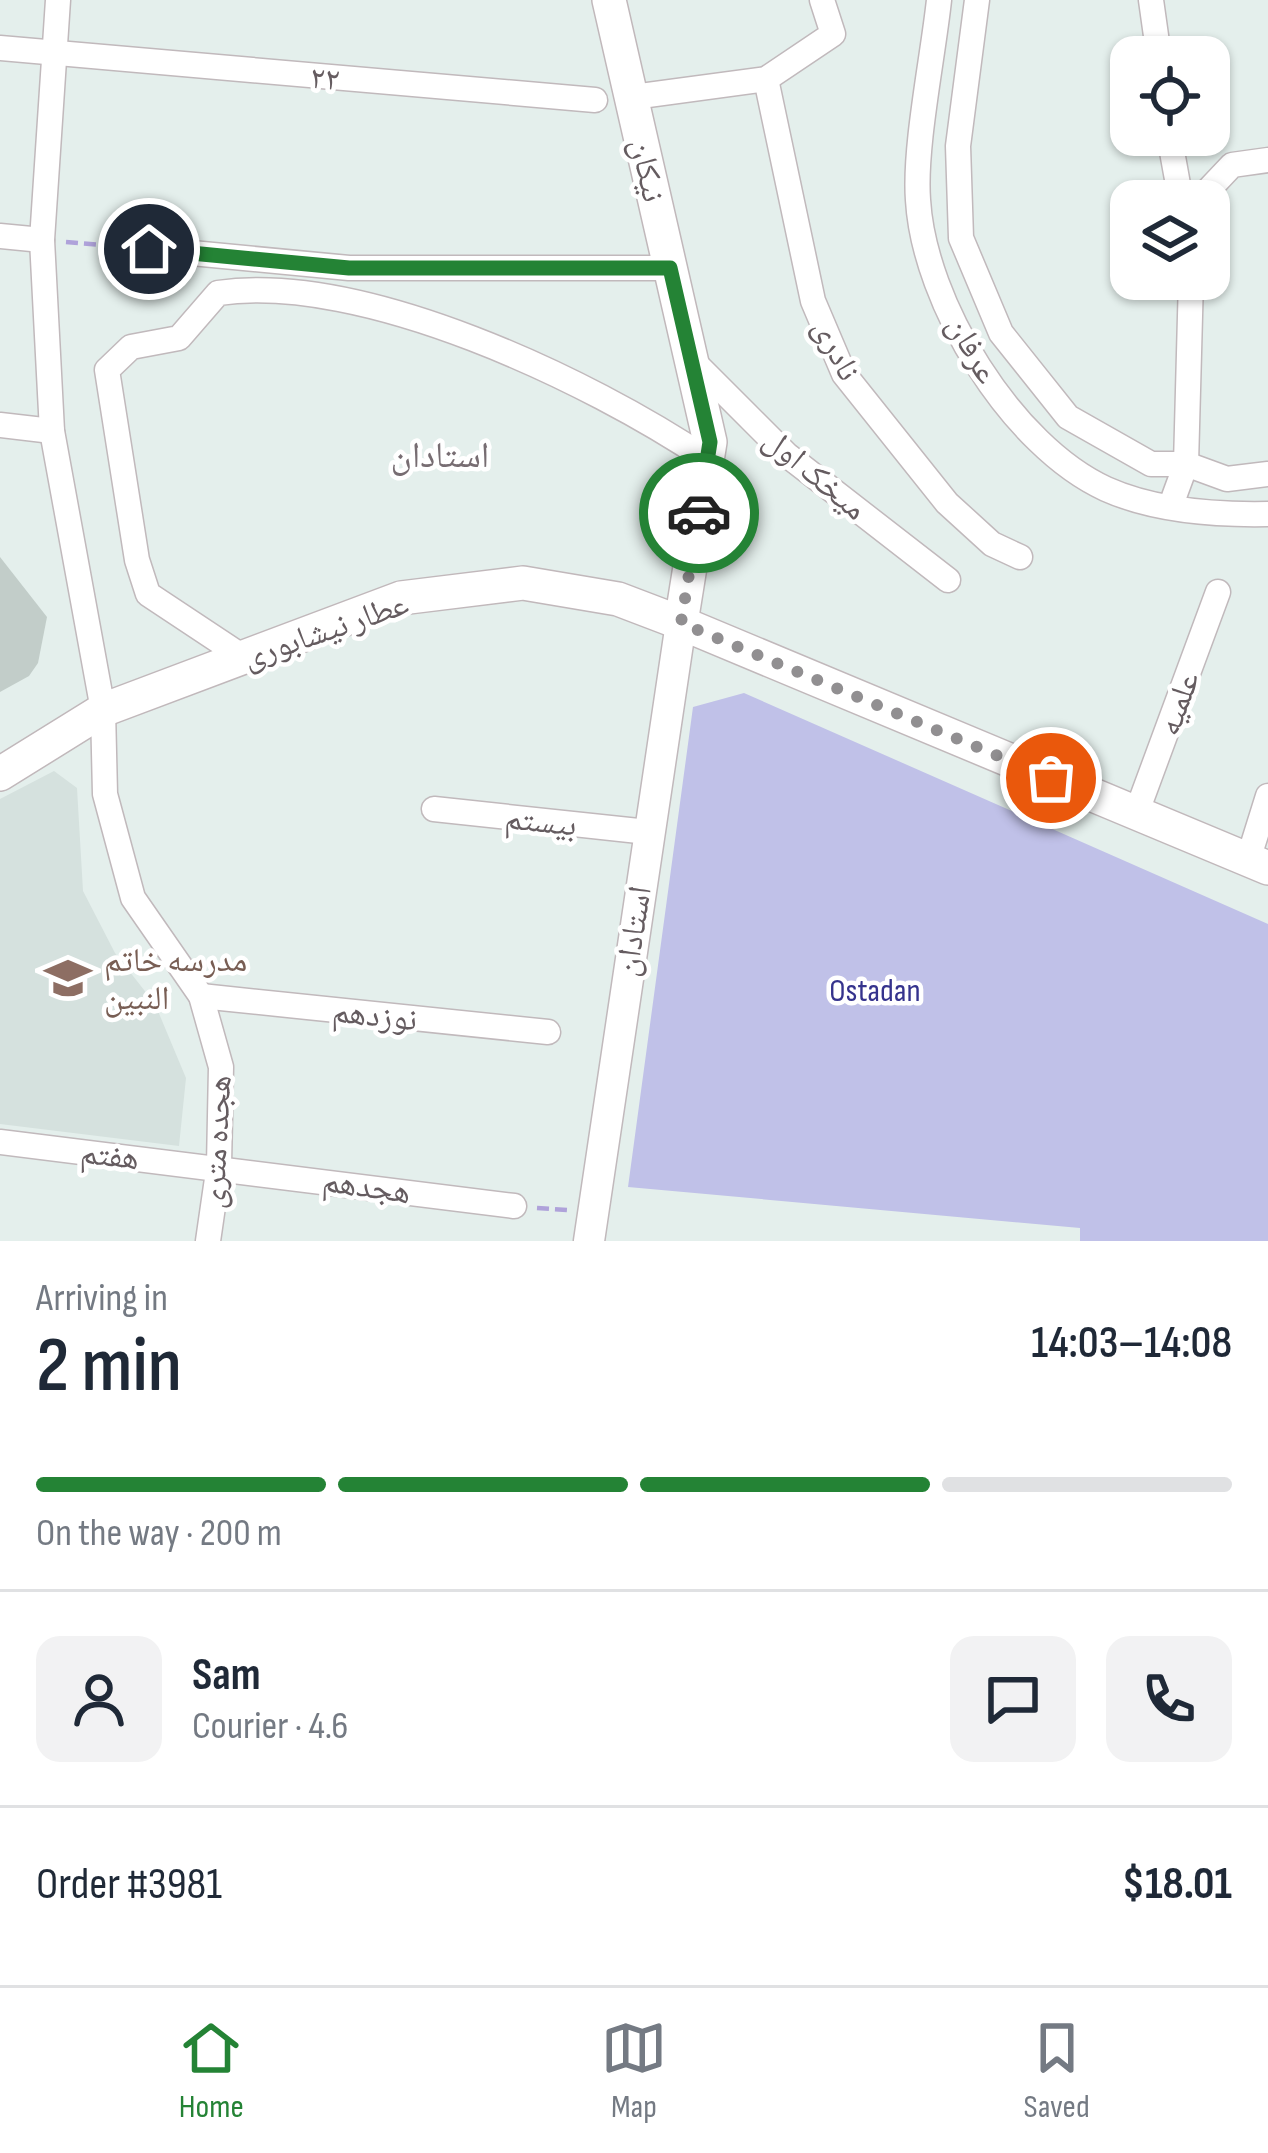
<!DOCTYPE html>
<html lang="en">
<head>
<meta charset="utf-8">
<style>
  :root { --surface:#fff; --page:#f2f2f3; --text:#1f2937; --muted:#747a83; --line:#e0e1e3; --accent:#248335 }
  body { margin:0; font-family:"Sofia Sans Condensed","Noto Naskh Arabic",sans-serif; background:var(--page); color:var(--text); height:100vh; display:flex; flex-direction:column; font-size:45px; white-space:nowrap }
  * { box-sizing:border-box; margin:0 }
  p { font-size:39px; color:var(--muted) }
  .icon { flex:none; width:66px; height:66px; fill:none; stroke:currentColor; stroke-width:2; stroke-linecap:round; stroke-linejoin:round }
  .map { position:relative; height:1241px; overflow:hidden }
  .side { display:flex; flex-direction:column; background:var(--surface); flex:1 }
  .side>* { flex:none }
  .tools { position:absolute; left:1110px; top:36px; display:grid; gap:24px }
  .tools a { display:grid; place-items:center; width:120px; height:120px; border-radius:24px; background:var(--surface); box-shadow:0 3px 9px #0004; font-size:60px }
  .pin { position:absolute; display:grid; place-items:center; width:102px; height:102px; color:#fff; margin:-51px; border:6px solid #fff; border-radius:50%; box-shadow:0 3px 12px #0007 }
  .courier { position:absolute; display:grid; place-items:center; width:120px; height:120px; margin:-60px; border:9px solid #248335; border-radius:50%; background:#fff; color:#222; box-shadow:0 3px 15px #0007 }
  .overview em { font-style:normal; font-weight:600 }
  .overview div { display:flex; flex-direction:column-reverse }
  .overview { display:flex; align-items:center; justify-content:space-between; height:204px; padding:0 36px }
  h1 { font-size:78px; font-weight:600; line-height:90px }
  .bar { display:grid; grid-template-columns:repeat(4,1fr); gap:18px 12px; align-content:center; height:144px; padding:0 36px }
  .bar i { height:15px; border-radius:9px; background:var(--line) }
  .bar .current { background:var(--accent) }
  .bar p { grid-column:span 4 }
  .line { display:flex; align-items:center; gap:30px; padding:0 36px; border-top:3px solid var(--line) }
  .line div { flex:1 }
  .round { display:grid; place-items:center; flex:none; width:126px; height:126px; border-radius:24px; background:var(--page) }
  .tabs { display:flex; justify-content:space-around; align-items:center; height:168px; border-top:3px solid var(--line); background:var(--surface); font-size:33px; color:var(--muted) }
  .tabs a { display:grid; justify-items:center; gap:6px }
  .tabs .current { color:var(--accent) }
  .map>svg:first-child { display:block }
</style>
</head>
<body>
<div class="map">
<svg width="1268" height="1241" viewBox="0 0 1268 1241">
  <rect width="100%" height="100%" fill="#e4efec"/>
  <path fill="#d5e1de" d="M54,771L77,788L83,891L115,953L155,1004L186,1078L179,1146L0,1124V799Z"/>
  <path fill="#c0c1e8" d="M744,693L1268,924V1241H1080V1228L628,1187L693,707Z"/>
  <path fill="#c2cdc9" d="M0,557L47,617L38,663L29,676L0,692Z"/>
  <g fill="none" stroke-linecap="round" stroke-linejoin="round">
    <defs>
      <g id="minor">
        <path d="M58,0L42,240L52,431L103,710L105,794L133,898L201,996L221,1067L219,1165L208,1241"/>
        <path d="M939,0C933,57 914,147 918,200C924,303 1012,446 1106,489C1155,511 1216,515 1268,514"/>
        <path d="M977,0L958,146L961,238L1001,333L1068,417L1151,464H1186L1227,479L1268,474"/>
        <path d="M1151,0L1159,57"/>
        <path d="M0,48L595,100"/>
        <path d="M766,79L813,301L844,374L947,503L992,544L1020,557"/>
        <path d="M633,97L766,79L833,34L822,0"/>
        <path d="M1169,135L1181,201"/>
        <path d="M1198,201L1232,165L1268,160"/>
        <path d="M0,236L42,240"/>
        <path d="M150,249L349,268H670"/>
        <path d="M691,359L787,455L948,580"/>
        <path d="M0,425L52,431"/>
        <path d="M1171,505L1186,464L1191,279"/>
        <path d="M243,657L148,594L137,560L107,370L131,347L179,338L218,293C363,272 589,380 708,460"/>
        <path d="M434,809L648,832"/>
        <path d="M1136,814L1218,592"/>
        <path d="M1248,860L1268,796"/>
        <path d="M201,996L548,1032"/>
        <path d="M0,1142L514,1206"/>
      </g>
      <path id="tertiary" d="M589,1241L681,623"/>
      <g id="secondary">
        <path d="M609,0L710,442L681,623"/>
        <path d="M0,774L103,710L401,598L523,583L618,599L681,623L1268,868"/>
      </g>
    </defs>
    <use href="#minor" stroke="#c1b9bc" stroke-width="27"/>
    <use href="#tertiary" stroke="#c1b9bc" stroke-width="33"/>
    <use href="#secondary" stroke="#c1b8bb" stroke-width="36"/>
    <g stroke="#afa2da" stroke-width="4.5" stroke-dasharray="12 6" stroke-linecap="butt">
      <path d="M66,242L126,247"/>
      <path d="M537,1208L568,1210"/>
    </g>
    <use href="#minor" stroke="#fff" stroke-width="24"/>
    <use href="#tertiary" stroke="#fff" stroke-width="30"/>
    <use href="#secondary" stroke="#fff" stroke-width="33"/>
  </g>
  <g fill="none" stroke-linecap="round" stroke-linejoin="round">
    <path stroke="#918f91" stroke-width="12" stroke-dasharray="0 21.6" d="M699,513L681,623L1051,778"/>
    <path stroke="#248335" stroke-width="15" d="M149,249L349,268H670L710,442L699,513"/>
  </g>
  <defs>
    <symbol id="school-bare" viewBox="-9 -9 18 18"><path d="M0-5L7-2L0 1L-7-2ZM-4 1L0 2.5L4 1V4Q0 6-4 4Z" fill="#8d6e63" stroke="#fff" stroke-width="2.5" paint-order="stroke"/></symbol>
  </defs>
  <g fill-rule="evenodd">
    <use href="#school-bare" x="35" y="945" width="66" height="66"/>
  </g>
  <g text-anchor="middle" stroke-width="9" stroke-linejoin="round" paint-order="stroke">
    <g font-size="33" fill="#655c60" stroke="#fff">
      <text transform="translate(325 77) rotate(5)" y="12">۲۲</text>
      <text transform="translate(649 170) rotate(78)" y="12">نیکان</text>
      <text transform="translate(838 349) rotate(63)" y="12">نادری</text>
      <text transform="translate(974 349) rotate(61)" y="12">عرفان</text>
      <text transform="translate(816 473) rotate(40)" y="12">میخک اول</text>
      <text transform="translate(325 629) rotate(-19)" y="12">عطار نیشابوری</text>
      <text transform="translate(1177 703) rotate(-70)" y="12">علمیه</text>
      <text transform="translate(541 820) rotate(6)" y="12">بیستم</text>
      <text transform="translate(632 931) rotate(-81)" y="12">استادان</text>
      <text transform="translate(375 1014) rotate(6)" y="12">نوزدهم</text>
      <text transform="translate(215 1142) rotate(-87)" y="12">هجده متری</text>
      <text transform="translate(110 1154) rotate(6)" y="12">هفتم</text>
      <text transform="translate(367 1185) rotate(8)" y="12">هجدهم</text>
    </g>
    <g font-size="33" fill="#785e54" stroke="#fff" text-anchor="start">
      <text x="104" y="971">مدرسه خاتم<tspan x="104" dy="38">النبین</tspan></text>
    </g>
    <g font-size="33" fill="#35338d" stroke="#fff">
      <text x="875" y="1001">Ostadan</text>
    </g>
    <g font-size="36" fill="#776d72" stroke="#fff">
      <text x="440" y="467">استادان</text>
    </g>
  </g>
</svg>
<div class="tools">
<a><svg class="icon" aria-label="locate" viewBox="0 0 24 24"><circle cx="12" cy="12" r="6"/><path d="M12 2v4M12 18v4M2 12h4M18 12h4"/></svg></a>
<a><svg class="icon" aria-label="layers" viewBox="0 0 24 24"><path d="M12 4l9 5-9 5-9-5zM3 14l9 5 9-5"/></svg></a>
</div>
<div class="pin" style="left:1051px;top:778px;background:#ea580c"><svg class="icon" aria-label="bag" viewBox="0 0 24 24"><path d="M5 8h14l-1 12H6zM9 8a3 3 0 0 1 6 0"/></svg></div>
<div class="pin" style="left:149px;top:249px;background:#1f2937"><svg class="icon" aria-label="home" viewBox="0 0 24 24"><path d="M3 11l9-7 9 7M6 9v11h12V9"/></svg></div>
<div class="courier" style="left:699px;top:513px"><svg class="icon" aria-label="car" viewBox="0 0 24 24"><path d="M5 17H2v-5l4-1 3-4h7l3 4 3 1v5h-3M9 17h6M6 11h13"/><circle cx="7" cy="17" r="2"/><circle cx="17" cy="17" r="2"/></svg></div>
</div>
<section class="side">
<div class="overview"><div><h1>2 min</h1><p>Arriving in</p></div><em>14:03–14:08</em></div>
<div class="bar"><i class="current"></i><i class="current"></i><i class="current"></i><i></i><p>On the way · 200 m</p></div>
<div class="line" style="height:216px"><a class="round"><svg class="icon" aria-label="person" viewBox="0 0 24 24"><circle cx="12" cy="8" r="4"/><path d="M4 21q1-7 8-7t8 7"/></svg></a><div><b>Sam</b><p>Courier · 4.6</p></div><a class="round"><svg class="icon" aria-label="chat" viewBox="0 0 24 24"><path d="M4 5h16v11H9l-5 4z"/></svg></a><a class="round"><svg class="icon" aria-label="phone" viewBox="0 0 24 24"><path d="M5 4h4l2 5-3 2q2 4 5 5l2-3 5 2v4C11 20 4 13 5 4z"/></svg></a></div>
<div class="line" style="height:156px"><div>Order #3981</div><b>$18.01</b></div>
</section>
<nav class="tabs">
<a class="current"><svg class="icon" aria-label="home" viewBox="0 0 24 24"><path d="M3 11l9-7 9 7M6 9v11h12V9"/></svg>Home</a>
<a><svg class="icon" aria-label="map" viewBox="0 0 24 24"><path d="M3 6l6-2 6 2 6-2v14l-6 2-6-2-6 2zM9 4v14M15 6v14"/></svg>Map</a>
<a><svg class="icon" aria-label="saved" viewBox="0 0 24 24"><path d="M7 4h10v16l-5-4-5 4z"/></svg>Saved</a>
</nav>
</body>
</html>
